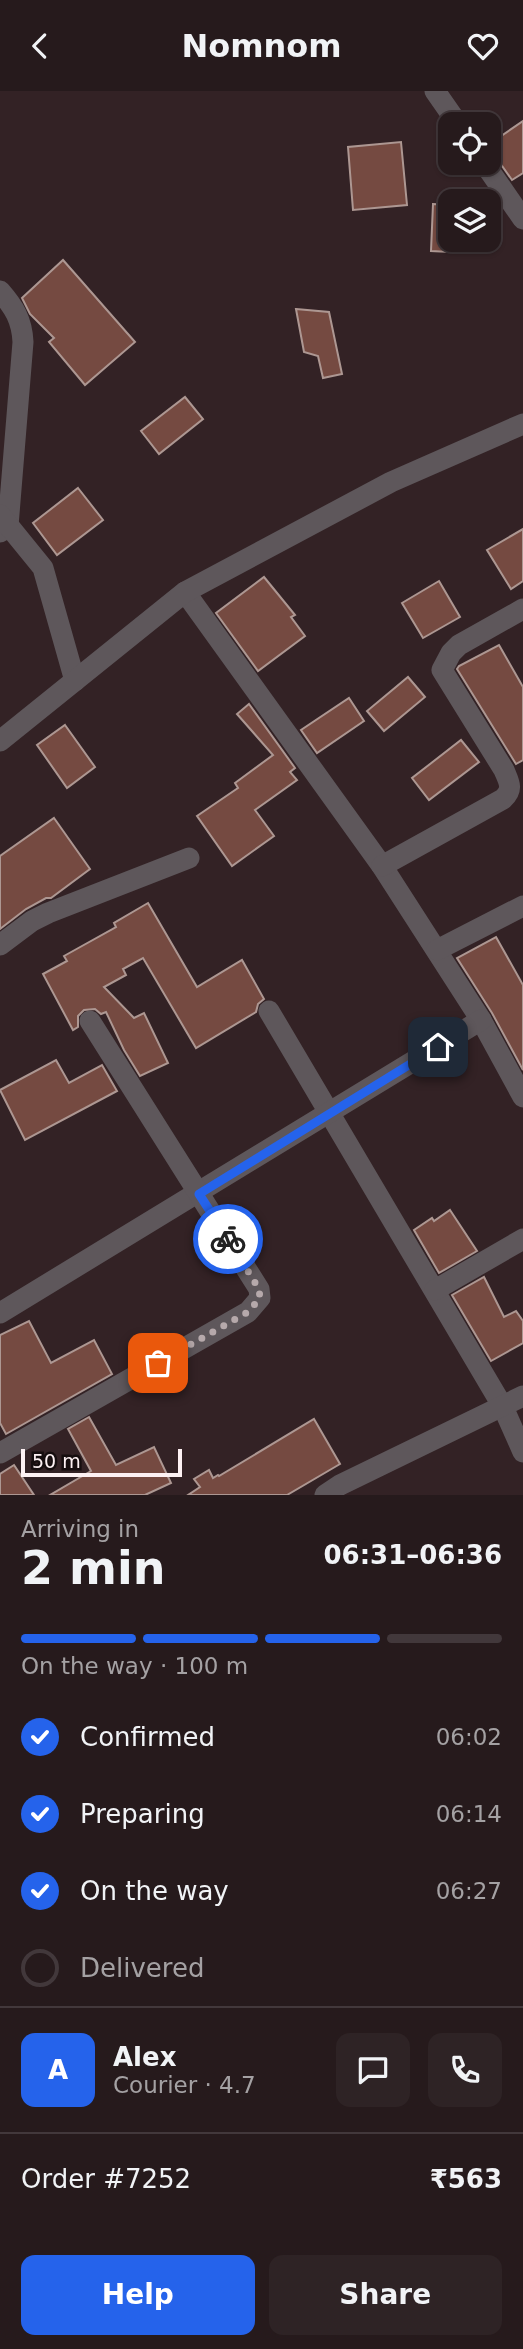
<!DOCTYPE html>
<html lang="en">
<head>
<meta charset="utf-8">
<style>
  :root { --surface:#261a1c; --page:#2e2325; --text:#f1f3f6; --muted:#a4a1a3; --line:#42383b; --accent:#2563eb }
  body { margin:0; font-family:"DejaVu Sans",sans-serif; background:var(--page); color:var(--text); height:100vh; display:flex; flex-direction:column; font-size:26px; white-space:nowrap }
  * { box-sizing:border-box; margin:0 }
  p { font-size:23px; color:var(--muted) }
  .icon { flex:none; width:38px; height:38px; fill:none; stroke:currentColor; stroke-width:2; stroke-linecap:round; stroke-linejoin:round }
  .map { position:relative; height:1404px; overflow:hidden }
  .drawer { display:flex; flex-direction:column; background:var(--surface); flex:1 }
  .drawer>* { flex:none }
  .controls { position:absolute; left:438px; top:21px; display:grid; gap:14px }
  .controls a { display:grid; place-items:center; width:63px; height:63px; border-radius:14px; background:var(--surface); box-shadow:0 2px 5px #0004,0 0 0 2px var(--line); font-size:35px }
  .scale { position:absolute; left:21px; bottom:18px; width:161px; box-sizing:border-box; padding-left:7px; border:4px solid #fdf1f3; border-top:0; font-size:19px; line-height:24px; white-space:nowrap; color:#fdf1f3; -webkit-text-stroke:5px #160e0f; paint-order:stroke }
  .pin { position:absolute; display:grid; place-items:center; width:60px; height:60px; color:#fff; margin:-30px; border-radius:14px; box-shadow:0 4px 10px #0006 }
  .courier { position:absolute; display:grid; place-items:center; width:70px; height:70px; margin:-35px; border:5px solid #2563eb; border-radius:50%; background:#fff; color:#222; box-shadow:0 2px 9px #0007 }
  .headline em { font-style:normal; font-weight:700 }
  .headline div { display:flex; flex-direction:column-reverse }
  .headline { display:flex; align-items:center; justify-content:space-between; height:119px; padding:0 21px }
  h1 { font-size:46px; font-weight:700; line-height:52px }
  .bar { display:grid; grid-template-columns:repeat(4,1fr); gap:10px 7px; align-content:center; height:84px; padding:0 21px }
  .bar i { height:9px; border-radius:5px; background:var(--line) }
  .bar .current { background:var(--accent) }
  .bar p { grid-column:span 4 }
  .line { display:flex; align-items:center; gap:18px; padding:0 21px; border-top:2px solid var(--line) }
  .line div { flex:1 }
  .round { display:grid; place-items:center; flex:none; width:74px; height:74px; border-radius:14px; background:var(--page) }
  ol { padding:0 21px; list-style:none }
  li { display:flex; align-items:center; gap:21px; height:77px }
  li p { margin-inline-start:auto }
  li .icon { padding:7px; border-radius:50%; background:var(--accent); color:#fff; stroke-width:4 }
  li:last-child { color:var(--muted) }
  li i { width:38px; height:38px; border:4px solid var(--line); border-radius:50% }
  .action { display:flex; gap:14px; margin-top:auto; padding:14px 21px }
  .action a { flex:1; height:80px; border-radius:14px; background:var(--accent); color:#fff; font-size:28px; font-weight:700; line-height:80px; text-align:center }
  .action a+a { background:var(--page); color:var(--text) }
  header { display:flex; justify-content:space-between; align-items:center; height:91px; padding:0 21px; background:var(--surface); font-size:32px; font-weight:700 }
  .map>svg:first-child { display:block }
</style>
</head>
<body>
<header><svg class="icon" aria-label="back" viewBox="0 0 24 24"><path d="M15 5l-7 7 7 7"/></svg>Nomnom<svg class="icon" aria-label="heart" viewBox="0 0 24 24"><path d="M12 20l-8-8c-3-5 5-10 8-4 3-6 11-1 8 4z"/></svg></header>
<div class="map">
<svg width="523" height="1404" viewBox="0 0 523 1404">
  <rect width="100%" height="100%" fill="#332225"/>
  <g fill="#754a41" stroke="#ad9792" stroke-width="2">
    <path d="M523,30V82L512,89L495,65L488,60V54Z"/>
    <path d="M401,51L407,114L353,119L348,56Z"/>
    <path d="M433,113L450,114V161L431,160Z"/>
    <path d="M63,169L135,251L85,294L49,251L54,247L30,223L22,207Z"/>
    <path d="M296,218L329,221L342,283L323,287L318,265L304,261Z"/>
    <path d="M185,306L203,328L159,363L141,340Z"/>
    <path d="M78,397L103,429L57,464L33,432Z"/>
    <path d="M523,438V490L511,498L487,459Z"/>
    <path d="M264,486L295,524L291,526L305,545L258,580L216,522Z"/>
    <path d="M439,490L460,526L423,547L402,512Z"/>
    <path d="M499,554L523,596V669L516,673L457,578L459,575Z"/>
    <path d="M408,586L425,606L384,640L367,620Z"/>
    <path d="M349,607L364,630L317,662L301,639Z"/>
    <path d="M249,613L295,677L290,681L297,689L255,719L274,745L232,775L197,725L238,697L235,692L273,664L237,623Z"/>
    <path d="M65,634L95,676L67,697L37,654Z"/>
    <path d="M461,649L479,671L429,709L412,687Z"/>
    <path d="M54,727L90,778L51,807H46L26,818L0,838V765Z"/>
    <path d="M148,812L197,896L242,869L264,908L258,913L256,921L196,957L143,867L123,878L126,884L104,896L134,927L144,922L168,972L140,985L124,959L106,921L101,923L95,918L84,919L78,925V936L73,939L43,883L67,870L64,865L116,836L114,832Z"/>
    <path d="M496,846L523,894V979L492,922L457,867Z"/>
    <path d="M56,969L69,992L102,974L117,1000L25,1049L0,999Z"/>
    <path d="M450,1119L477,1160L439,1182L414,1139L432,1127L434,1130Z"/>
    <path d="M484,1186L504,1226L516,1220L523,1230V1252L491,1270L452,1204Z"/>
    <path d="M29,1230L51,1272L94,1249L112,1283L6,1343L0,1332V1244Z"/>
    <path d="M89,1326L116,1374L154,1356L171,1392L145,1404H50L91,1380L68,1338Z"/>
    <path d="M314,1328L340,1373L287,1404H188L200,1396L194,1388L209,1379L213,1387L218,1384L219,1385Z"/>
    <path d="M14,1374L34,1404H0V1383Z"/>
  </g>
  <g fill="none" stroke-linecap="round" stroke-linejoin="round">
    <g stroke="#5e575b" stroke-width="21">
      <path d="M435,0L458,33"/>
      <path d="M484,72L523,128"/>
      <path d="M0,200C14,216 22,229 23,251L8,435L0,441"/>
      <path d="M0,424L43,477L75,590"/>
      <path d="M185,501L382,775L481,929L523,1006"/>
      <path d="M0,650L185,501L391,391L523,333"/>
      <path d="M382,775L503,708C514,698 509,691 504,679L442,579L451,562L459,554L523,518"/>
      <path d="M0,854L32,830L48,822L189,767"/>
      <path d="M437,859L523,815"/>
      <path d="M269,920L503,1316L523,1361"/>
      <path d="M435,1199L523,1148"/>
      <path d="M0,1222L481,929"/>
      <path d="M0,1362L248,1221L260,1207L259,1198L90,930"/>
      <path d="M325,1404L340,1394L523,1305"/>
    </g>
  </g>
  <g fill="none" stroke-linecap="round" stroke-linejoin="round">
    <path stroke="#b6a9ab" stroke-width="7" stroke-dasharray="0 12.6" d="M158,1272L248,1221L260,1207L259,1198L228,1148"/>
    <path stroke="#2563eb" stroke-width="9" d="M228,1148L199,1103L438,956"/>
  </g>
</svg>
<div class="controls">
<a><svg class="icon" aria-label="locate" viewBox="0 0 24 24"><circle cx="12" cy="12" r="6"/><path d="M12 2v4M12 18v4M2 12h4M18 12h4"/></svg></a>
<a><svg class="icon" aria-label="layers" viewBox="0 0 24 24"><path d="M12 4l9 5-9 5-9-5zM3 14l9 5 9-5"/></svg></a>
</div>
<div class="scale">50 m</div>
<div class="pin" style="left:158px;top:1272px;background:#ea580c"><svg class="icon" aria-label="bag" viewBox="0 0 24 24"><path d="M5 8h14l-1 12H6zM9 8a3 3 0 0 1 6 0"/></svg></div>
<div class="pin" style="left:438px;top:956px;background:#1f2937"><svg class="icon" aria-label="home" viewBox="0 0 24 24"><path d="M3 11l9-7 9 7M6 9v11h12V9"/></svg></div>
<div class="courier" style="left:228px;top:1148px"><svg class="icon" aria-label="bike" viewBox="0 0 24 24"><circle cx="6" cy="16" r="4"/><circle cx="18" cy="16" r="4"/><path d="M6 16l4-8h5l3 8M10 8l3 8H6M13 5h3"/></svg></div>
</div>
<section class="drawer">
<div class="headline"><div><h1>2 min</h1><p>Arriving in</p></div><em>06:31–06:36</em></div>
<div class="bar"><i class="current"></i><i class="current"></i><i class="current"></i><i></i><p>On the way · 100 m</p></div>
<ol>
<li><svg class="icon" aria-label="check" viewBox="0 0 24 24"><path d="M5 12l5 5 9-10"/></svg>Confirmed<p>06:02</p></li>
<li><svg class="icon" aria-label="check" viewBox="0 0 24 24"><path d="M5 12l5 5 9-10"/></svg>Preparing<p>06:14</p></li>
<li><svg class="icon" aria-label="check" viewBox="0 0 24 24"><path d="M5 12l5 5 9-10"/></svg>On the way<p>06:27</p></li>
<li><i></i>Delivered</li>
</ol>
<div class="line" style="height:126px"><b class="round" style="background:var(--accent);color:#fff">A</b><div><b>Alex</b><p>Courier · 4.7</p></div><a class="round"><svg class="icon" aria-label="chat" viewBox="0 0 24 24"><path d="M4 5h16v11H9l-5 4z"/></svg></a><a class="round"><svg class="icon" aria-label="phone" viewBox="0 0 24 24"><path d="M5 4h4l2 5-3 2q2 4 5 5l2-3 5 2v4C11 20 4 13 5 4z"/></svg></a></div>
<div class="line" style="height:91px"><div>Order #7252</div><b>₹563</b></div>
<div class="action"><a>Help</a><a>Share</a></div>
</section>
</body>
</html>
